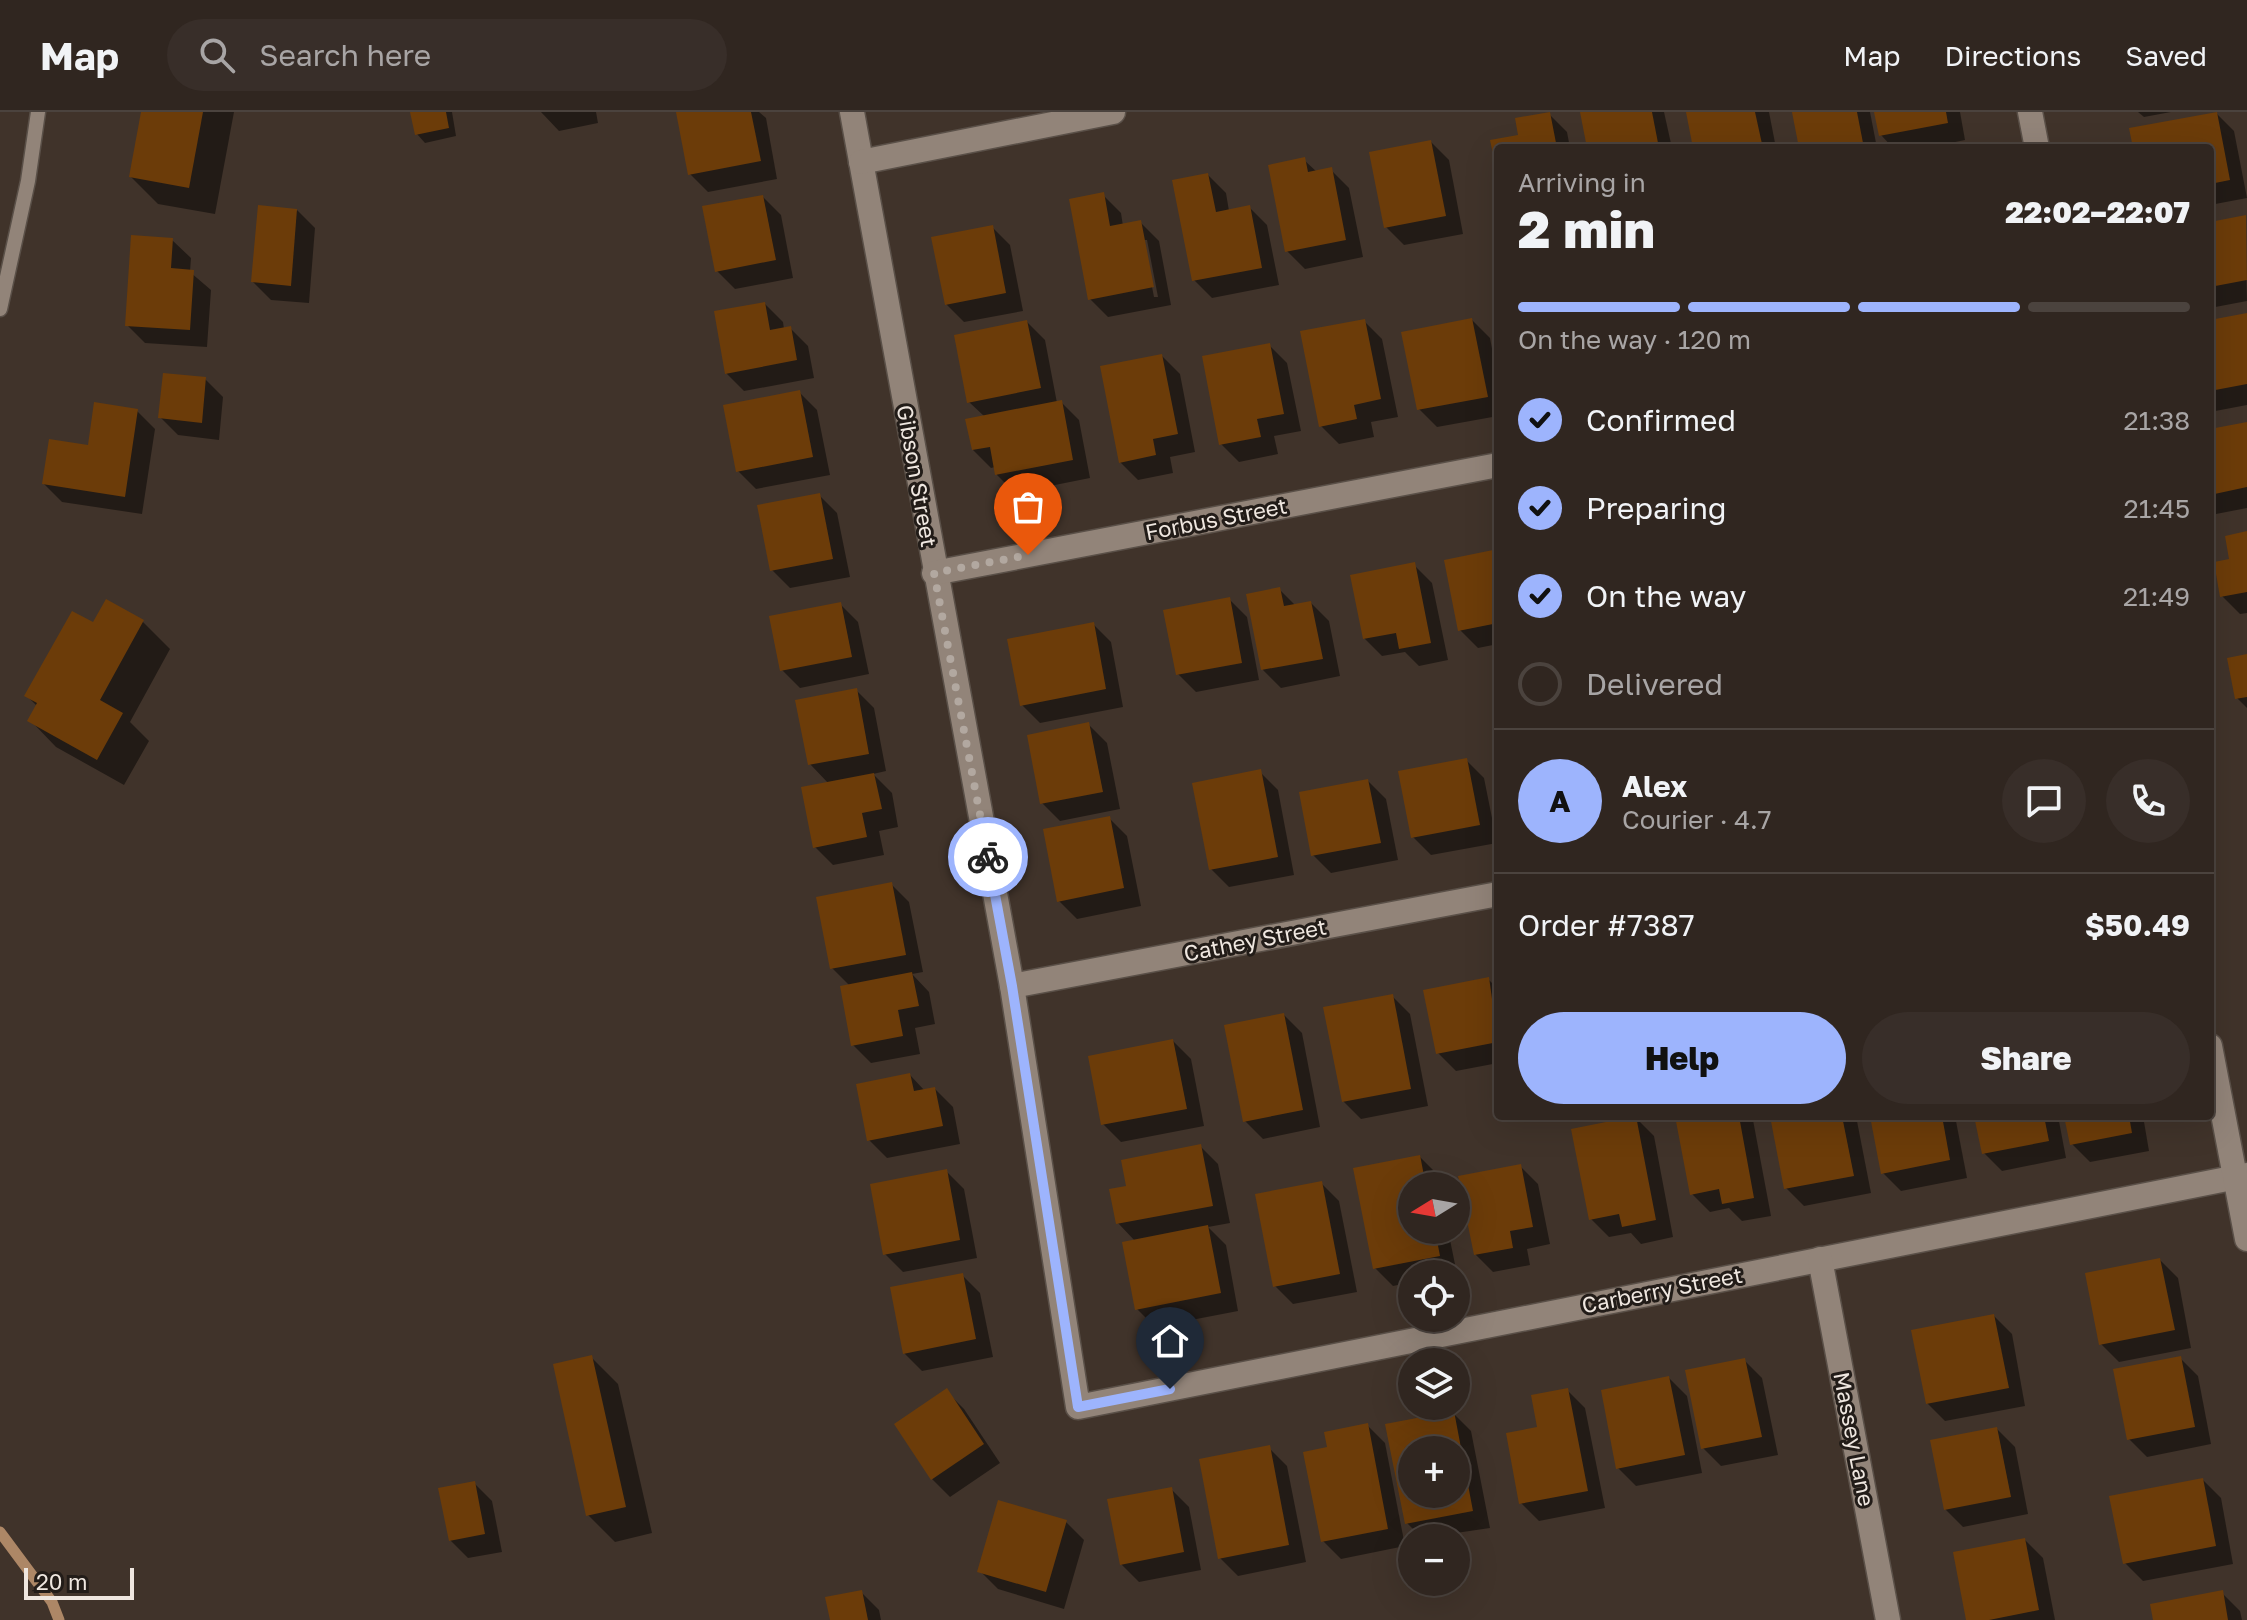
<!DOCTYPE html>
<html lang="en">
<head>
<meta charset="utf-8">
<style>
  :root { --surface:#302620; --page:#382e29; --text:#f1f3f6; --muted:#a8a5a5; --line:#4b433e; --accent:#9db4fd }
  body { margin:0; font-family:"Golos Text",sans-serif; background:var(--page); color:var(--text); height:100vh; display:flex; flex-direction:column; font-size:30px; white-space:nowrap }
  * { box-sizing:border-box; margin:0 }
  p { font-size:26px; color:var(--muted) }
  .icon { flex:none; width:44px; height:44px; fill:none; stroke:currentColor; stroke-width:2; stroke-linecap:round; stroke-linejoin:round }
  .map { position:relative; flex:1; overflow:hidden }
  .panel { position:absolute; left:1494px; top:32px; width:720px; height:976px; display:flex; flex-direction:column; background:var(--surface); border-radius:8px; box-shadow:0 8px 32px #0002,0 0 0 2px var(--line) }
  .panel>* { flex:none }
  .needle { width:52px; rotate:259deg }
  .fabs { position:absolute; left:1398px; top:1060px; display:grid; gap:16px }
  .fabs a { display:grid; place-items:center; width:72px; height:72px; border-radius:50%; background:var(--surface); box-shadow:0 8px 32px #0002,0 0 0 2px var(--line); font-size:40px }
  .scale { position:absolute; left:24px; bottom:20px; width:110px; box-sizing:border-box; padding-left:8px; border:4px solid #efe7e0; border-top:0; font-size:22px; line-height:28px; white-space:nowrap; color:#efe7e0; -webkit-text-stroke:6px #221c18; paint-order:stroke }
  .pin { position:absolute; display:grid; place-items:center; width:68px; height:68px; color:#fff; margin:-82px -34px; border-radius:50% 50% 50% 0; rotate:-45deg; box-shadow:0 0 8px #0007 }
  .pin .icon { rotate:45deg }
  .courier { position:absolute; display:grid; place-items:center; width:80px; height:80px; margin:-40px; border:6px solid #9db4fd; border-radius:50%; background:#fff; color:#222; box-shadow:0 2px 10px #0007 }
  .headline em { font-style:normal; font-weight:800 }
  .headline div { display:flex; flex-direction:column-reverse }
  .headline { display:flex; align-items:center; justify-content:space-between; height:136px; padding:0 24px }
  h1 { font-size:52px; font-weight:800; line-height:60px }
  .bar { display:grid; grid-template-columns:repeat(4,1fr); gap:12px 8px; align-content:center; height:96px; padding:0 24px }
  .bar i { height:10px; border-radius:6px; background:var(--line) }
  .bar .current { background:var(--accent) }
  .bar p { grid-column:span 4 }
  .line { display:flex; align-items:center; gap:20px; padding:0 24px; border-top:2px solid var(--line) }
  .line div { flex:1 }
  .round { display:grid; place-items:center; flex:none; width:84px; height:84px; border-radius:42px; background:var(--page) }
  ol { padding:0 24px; list-style:none }
  li { display:flex; align-items:center; gap:24px; height:88px }
  li p { margin-inline-start:auto }
  li .icon { padding:8px; border-radius:50%; background:var(--accent); color:#111; stroke-width:4 }
  li:last-child { color:var(--muted) }
  li i { width:44px; height:44px; border:4px solid var(--line); border-radius:50% }
  .cta { display:flex; gap:16px; margin-top:auto; padding:16px 24px }
  .cta a { flex:1; height:92px; border-radius:48px; background:var(--accent); color:#111; font-size:32px; font-weight:800; line-height:92px; text-align:center }
  .cta a+a { background:var(--page); color:var(--text) }
  header { display:flex; align-items:center; gap:48px; box-sizing:border-box; height:112px; padding:0 40px; background:var(--surface); border-bottom:2px solid var(--line) }
  header strong { font-size:38px }
  nav { display:flex; gap:44px; margin-inline-start:auto; font-size:28px }
  .search { width:560px; height:72px; background:var(--page); display:flex; align-items:center; gap:20px; box-sizing:border-box; padding:0 28px; border-radius:44px; color:var(--muted); font-size:30px }
  .map>svg:first-child { display:block }
</style>
</head>
<body>
<header>
<strong>Map</strong>
<div class="search"><svg class="icon" aria-label="search" viewBox="0 0 24 24"><circle cx="10" cy="10" r="6"/><path d="M15 15l6 6"/></svg>Search here</div>
<nav><a>Map</a><a>Directions</a><a>Saved</a></nav>
</header>
<div class="map">
<svg width="2247" height="1508" viewBox="0 0 2247 1508">
  <rect width="100%" height="100%" fill="#40332a"/>
  <g fill="#0007" fill-rule="evenodd">
    <path d="M143,0H234L215,102L158,92L131,65Z"/>
    <path d="M412,0H452L456,24L425,31L417,22Z"/>
    <path d="M541,0H596L598,11L559,19Z"/>
    <path d="M688,0H759L766,6L777,67L708,80L690,62Z"/>
    <path d="M1582,0H1664L1672,36H1589Z"/>
    <path d="M1688,0H1769L1776,36H1695Z"/>
    <path d="M1794,0H1870L1877,36H1801Z"/>
    <path d="M1876,0H1960L1965,28L1926,36H1893L1881,23Z"/>
    <path d="M2138,0H2171L2144,5Z"/>
    <path d="M2216,1L2234,19L2247,86L2210,93V36H2135Z"/>
    <path d="M1549,2L1567,20L1570,36H1498V58L1492,30L1520,24Z"/>
    <path d="M1431,30L1449,48L1463,122L1404,133L1386,115Z"/>
    <path d="M1304,48L1317,60L1331,58L1349,76L1363,145L1305,157L1287,139Z"/>
    <path d="M1208,63L1226,81L1229,99L1249,95L1267,113L1279,173L1212,186L1194,168Z"/>
    <path d="M1103,83L1121,101L1123,114L1141,111L1159,129L1171,193L1108,205L1090,187ZM1143,128H1147L1158,185H1154Z"/>
    <path d="M763,85L781,103L793,166L735,177L717,159Z"/>
    <path d="M297,98L315,116L309,191L271,188L253,170Z"/>
    <path d="M2245,106L2247,189L2210,196V112Z"/>
    <path d="M992,115L1010,133L1023,199L964,210L946,192Z"/>
    <path d="M172,128L191,146L190,160L211,178L207,235L145,231L127,213Z"/>
    <path d="M765,192L783,210L784,217L790,216L808,234L814,266L744,279L726,261Z"/>
    <path d="M2247,203V293L2210,300V210Z"/>
    <path d="M1472,208L1490,226L1498,269V304L1437,315L1419,297Z"/>
    <path d="M1364,209L1382,227L1398,305L1371,310L1374,325L1339,332L1321,314Z"/>
    <path d="M1027,210L1045,228L1057,291L1061,290L1079,308L1090,366L1015,381L997,363L995,355L991,356L973,338L985,305L969,290Z"/>
    <path d="M1269,233L1287,251L1301,319L1274,324L1278,342L1239,350L1221,332Z"/>
    <path d="M1162,244L1180,262L1195,340L1170,345L1173,361L1138,368L1120,350Z"/>
    <path d="M205,267L223,285L219,328L178,323L160,305Z"/>
    <path d="M799,280L817,298L830,363L756,377L738,359Z"/>
    <path d="M137,299L155,317L142,402L62,390L44,372Z"/>
    <path d="M2247,312V396L2216,402L2210,396V319Z"/>
    <path d="M819,383L837,401L850,465L790,476L772,458Z"/>
    <path d="M2247,421V501L2240,502L2222,484Z"/>
    <path d="M1498,439V532L1478,536L1460,518Z"/>
    <path d="M1414,453L1432,471L1448,548L1419,554L1405,540L1382,544L1364,526Z"/>
    <path d="M1279,477L1296,494L1311,491L1329,509L1340,564L1281,576L1263,558Z"/>
    <path d="M1229,487L1247,505L1259,568L1196,580L1178,562Z"/>
    <path d="M840,492L858,510L869,562L800,576L782,558Z"/>
    <path d="M143,510L170,537L130,610L149,629L124,673L56,635L30,608L37,594L27,584L94,513Z"/>
    <path d="M1093,512L1111,530L1123,595L1040,611L1022,593Z"/>
    <path d="M2247,544V596L2237,586Z"/>
    <path d="M856,578L874,596L886,659L873,662L892,681L898,715L879,719L884,743L833,753L815,735L829,672L810,652Z"/>
    <path d="M1089,613L1107,631L1120,697L1060,709L1042,691Z"/>
    <path d="M1466,648L1484,666L1497,731L1431,743L1413,725Z"/>
    <path d="M1260,660L1278,678L1294,763L1229,775L1211,757Z"/>
    <path d="M1368,669L1386,687L1398,748L1331,761L1313,743Z"/>
    <path d="M1109,706L1127,724L1141,794L1077,807L1059,789Z"/>
    <path d="M891,772L909,790L923,860L912,862L929,880L935,912L915,916L920,942L871,951L853,933L850,874L832,856Z"/>
    <path d="M1489,868L1498,877V951L1456,959L1438,941Z"/>
    <path d="M1392,884L1410,902L1428,994L1361,1007L1343,989Z"/>
    <path d="M1284,903L1302,921L1320,1015L1263,1027L1245,1009Z"/>
    <path d="M1173,929L1191,947L1204,1014L1121,1030L1103,1012Z"/>
    <path d="M910,963L925,979L935,977L953,995L960,1032L887,1046L869,1028Z"/>
    <path d="M1677,1004H1749L1753,1008L1771,1104L1742,1109L1729,1096L1710,1100L1692,1082Z"/>
    <path d="M1772,1004H1856L1871,1081L1804,1094L1786,1076Z"/>
    <path d="M1872,1004H1955L1967,1066L1901,1079L1883,1061Z"/>
    <path d="M1976,1004H2058L2066,1046L2002,1059L1984,1041Z"/>
    <path d="M2066,1004H2143L2149,1039L2090,1050L2072,1032Z"/>
    <path d="M1636,1006L1654,1024L1673,1125L1641,1132L1631,1121L1609,1125L1591,1107Z"/>
    <path d="M1200,1034L1218,1052L1230,1111L1208,1115L1226,1133L1238,1199L1155,1215L1137,1197L1135,1129L1118,1111L1128,1075Z"/>
    <path d="M1420,1045L1438,1063L1440,1074H1412V1118H1448L1457,1162H1412V1170L1393,1174L1375,1156Z"/>
    <path d="M1520,1054L1538,1072L1550,1132L1527,1137L1530,1153L1493,1160L1475,1142Z"/>
    <path d="M946,1059L964,1077L977,1146L903,1160L885,1142Z"/>
    <path d="M1321,1071L1339,1089L1357,1180L1293,1192L1275,1174Z"/>
    <path d="M2160,1148L2178,1166L2191,1236L2119,1250L2101,1232Z"/>
    <path d="M962,1163L980,1181L993,1245L922,1259L904,1241Z"/>
    <path d="M1994,1204L2012,1222L2025,1294L1945,1309L1927,1291Z"/>
    <path d="M591,1245L618,1272L652,1421L615,1430L588,1403Z"/>
    <path d="M2180,1246L2198,1264L2211,1332L2147,1345L2129,1327Z"/>
    <path d="M1744,1248L1762,1266L1778,1343L1721,1354L1703,1336Z"/>
    <path d="M1669,1266L1687,1284L1702,1361L1636,1374L1618,1356Z"/>
    <path d="M1567,1278L1585,1296L1605,1396L1539,1409L1521,1391L1539,1317Z"/>
    <path d="M946,1279L964,1297L1000,1351L950,1385L932,1367Z"/>
    <path d="M1453,1301L1471,1319L1490,1416L1422,1426L1407,1411L1388,1314ZM1412,1338H1456V1382H1412Z"/>
    <path d="M1367,1313L1385,1331L1405,1434L1341,1447L1323,1429L1330,1337Z"/>
    <path d="M1997,1317L2015,1335L2028,1402L1963,1415L1945,1397Z"/>
    <path d="M1269,1336L1287,1354L1306,1450L1238,1464L1220,1446Z"/>
    <path d="M2203,1368L2221,1386L2233,1452L2143,1469L2125,1451Z"/>
    <path d="M474,1371L492,1389L502,1440L468,1446L450,1428Z"/>
    <path d="M1171,1377L1189,1395L1201,1458L1139,1470L1121,1452Z"/>
    <path d="M1066,1410L1084,1428L1064,1497L998,1477L980,1459Z"/>
    <path d="M2025,1428L2043,1446L2055,1508H1968Z"/>
    <path d="M861,1480L879,1498L881,1508H832Z"/>
    <path d="M2222,1481L2240,1499L2242,1508H2155Z"/>
  </g>
  <g fill="none" stroke-linecap="round" stroke-linejoin="round">
    <path stroke="#ad8766" stroke-width="11" d="M0,1420L52,1490L59,1508"/>
  </g>
  <g fill="#6c3c09" fill-rule="evenodd">
    <path d="M141,0H203L189,76L129,65Z"/>
    <path d="M410,0H446L449,16L415,23Z"/>
    <path d="M676,0H751L761,49L688,63Z"/>
    <path d="M1550,0L1557,36H1498L1497,61L1490,28L1518,23L1515,6Z"/>
    <path d="M1580,0H1652L1659,36H1587Z"/>
    <path d="M1686,0H1755L1762,32L1739,36H1693Z"/>
    <path d="M1792,0H1857L1864,36H1799Z"/>
    <path d="M1874,0H1946L1948,11L1879,24Z"/>
    <path d="M2217,0L2230,68L2210,72V36H2133L2129,16Z"/>
    <path d="M1431,28L1446,104L1384,116L1369,40Z"/>
    <path d="M1305,45L1308,60L1332,55L1346,128L1285,140L1268,53Z"/>
    <path d="M1208,61L1216,100L1250,93L1262,156L1192,169L1172,68Z"/>
    <path d="M1104,80L1110,114L1141,108L1154,175L1088,188L1069,87Z"/>
    <path d="M763,83L776,148L715,160L702,94Z"/>
    <path d="M258,93L297,97L291,174L251,170Z"/>
    <path d="M2246,103L2247,168L2210,175V110Z"/>
    <path d="M993,113L1006,181L945,193L931,125Z"/>
    <path d="M131,123L173,126L171,156L194,158L190,218L125,214Z"/>
    <path d="M765,190L770,218L791,214L797,248L725,262L714,199Z"/>
    <path d="M2247,201V272L2210,279V208Z"/>
    <path d="M1472,206L1488,285L1417,298L1401,220Z"/>
    <path d="M1365,207L1381,287L1354,293L1357,307L1319,315L1300,219Z"/>
    <path d="M1027,208L1041,276L967,291L954,223Z"/>
    <path d="M1270,231L1284,302L1257,307L1261,325L1219,333L1202,244Z"/>
    <path d="M1162,242L1178,322L1153,327L1156,343L1119,351L1100,254Z"/>
    <path d="M163,261L206,265L202,311L158,306Z"/>
    <path d="M800,278L813,345L736,360L723,293Z"/>
    <path d="M1062,288L1073,348L995,363L990,335L972,338L965,307Z"/>
    <path d="M94,290L138,297L125,385L42,372L49,327L88,333Z"/>
    <path d="M2247,310V375L2210,383V317Z"/>
    <path d="M820,381L833,447L770,459L757,393Z"/>
    <path d="M2247,419V480L2220,485L2214,450L2229,447L2225,424Z"/>
    <path d="M1498,437V511L1458,519L1444,448Z"/>
    <path d="M1415,450L1431,531L1399,537L1396,521L1363,527L1350,463Z"/>
    <path d="M1280,475L1284,494L1311,489L1323,547L1261,558L1246,482Z"/>
    <path d="M1230,485L1242,551L1176,563L1163,498Z"/>
    <path d="M106,487L144,508L100,588L123,601L97,648L27,609L37,591L24,584L72,499L93,510Z"/>
    <path d="M841,490L852,545L780,559L769,504Z"/>
    <path d="M1094,510L1106,577L1020,594L1007,527Z"/>
    <path d="M2247,542V585L2235,587L2227,546Z"/>
    <path d="M857,576L869,642L808,653L795,588Z"/>
    <path d="M1089,610L1103,680L1040,692L1027,623Z"/>
    <path d="M1467,646L1480,713L1411,726L1398,659Z"/>
    <path d="M1261,657L1278,745L1209,758L1192,671Z"/>
    <path d="M874,661L882,697L862,701L867,725L813,736L801,675Z"/>
    <path d="M1368,667L1381,731L1311,744L1299,680Z"/>
    <path d="M1110,704L1124,776L1057,790L1043,717Z"/>
    <path d="M892,770L906,843L830,857L816,785Z"/>
    <path d="M912,860L919,894L898,898L903,924L851,934L840,874Z"/>
    <path d="M1489,865L1498,930L1436,942L1423,878Z"/>
    <path d="M1393,882L1411,977L1342,990L1323,895Z"/>
    <path d="M1284,901L1303,998L1243,1010L1224,913Z"/>
    <path d="M1173,927L1187,997L1101,1013L1088,944Z"/>
    <path d="M910,961L914,979L935,975L943,1014L867,1029L856,972Z"/>
    <path d="M1636,1004L1656,1108L1622,1115L1619,1102L1589,1108L1571,1017Z"/>
    <path d="M1675,1004H1739L1754,1086L1722,1092L1719,1077L1690,1083Z"/>
    <path d="M1770,1004H1842L1854,1064L1784,1077Z"/>
    <path d="M1870,1004H1942L1950,1048L1881,1062Z"/>
    <path d="M1974,1004H2044L2049,1029L1982,1042Z"/>
    <path d="M2064,1004H2129L2132,1021L2070,1033Z"/>
    <path d="M1201,1032L1213,1094L1116,1112L1109,1077L1126,1074L1121,1048Z"/>
    <path d="M1420,1043L1426,1074H1412V1118H1435L1440,1144L1373,1157L1353,1056Z"/>
    <path d="M1521,1052L1533,1115L1510,1119L1513,1136L1474,1143L1458,1064Z"/>
    <path d="M947,1057L960,1128L883,1143L870,1072Z"/>
    <path d="M1322,1069L1340,1162L1273,1175L1255,1082Z"/>
    <path d="M1208,1113L1221,1181L1135,1198L1122,1130Z"/>
    <path d="M2160,1146L2175,1218L2099,1233L2085,1161Z"/>
    <path d="M963,1161L976,1227L903,1242L890,1175Z"/>
    <path d="M1994,1202L2009,1276L1926,1292L1911,1218Z"/>
    <path d="M592,1243L626,1395L586,1404L553,1252Z"/>
    <path d="M2181,1244L2195,1315L2127,1328L2113,1257Z"/>
    <path d="M1745,1246L1762,1325L1701,1337L1685,1258Z"/>
    <path d="M1669,1264L1685,1343L1616,1357L1601,1278Z"/>
    <path d="M947,1276L984,1332L931,1368L894,1312Z"/>
    <path d="M1568,1276L1588,1379L1519,1392L1506,1321L1537,1315L1531,1283Z"/>
    <path d="M1454,1299L1473,1399L1405,1412L1385,1312ZM1412,1338H1456V1382H1412Z"/>
    <path d="M1368,1311L1388,1417L1321,1430L1303,1340L1327,1335L1324,1320Z"/>
    <path d="M1997,1315L2011,1385L1944,1398L1930,1328Z"/>
    <path d="M1270,1333L1289,1433L1218,1447L1199,1347Z"/>
    <path d="M2203,1366L2216,1434L2123,1452L2109,1384Z"/>
    <path d="M475,1369L485,1422L449,1429L438,1376Z"/>
    <path d="M1172,1375L1184,1440L1120,1453L1107,1387Z"/>
    <path d="M998,1388L1067,1408L1046,1480L977,1460Z"/>
    <path d="M2025,1426L2039,1498L1989,1508H1966L1953,1440Z"/>
    <path d="M862,1478L868,1508H830L825,1485Z"/>
    <path d="M2223,1478L2228,1508H2153L2150,1492Z"/>
  </g>
  <g fill="none" stroke-linecap="round" stroke-linejoin="round">
    <defs>
      <path id="service" d="M0,197L28,69L38,0"/>
      <g id="minor">
        <path d="M852,0L1012,874L1078,1295L2247,1063"/>
        <path d="M861,50L1113,0"/>
        <path d="M934,461L1498,353"/>
        <path d="M1012,874L1498,782"/>
        <path d="M1820,1147L1888,1508"/>
      </g>
      <g id="tertiary">
        <path d="M2030,0L2037,36"/>
        <path d="M2210,934L2247,1127"/>
      </g>
    </defs>
    <use href="#service" stroke="#5a5048" stroke-width="17"/>
    <use href="#minor" stroke="#5a5048" stroke-width="27"/>
    <use href="#tertiary" stroke="#5a5048" stroke-width="27"/>
    <use href="#service" stroke="#928479" stroke-width="14"/>
    <use href="#minor" stroke="#928479" stroke-width="24"/>
    <use href="#tertiary" stroke="#928479" stroke-width="24"/>
  </g>
  <g fill="none" stroke-linecap="round" stroke-linejoin="round">
    <path stroke="#b2a8a0" stroke-width="8" stroke-dasharray="0 14.4" d="M988,745L934,461L1028,443"/>
    <path stroke="#9db4fd" stroke-width="10" d="M988,745L1012,874L1078,1295L1170,1277"/>
  </g>
  <g text-anchor="middle" stroke-width="6" stroke-linejoin="round" paint-order="stroke">
    <g font-size="22" fill="#efe7e0" stroke="#221c18">
      <text transform="translate(917 364) rotate(80)" y="8">Gibson Street</text>
      <text transform="translate(1216 407) rotate(-11)" y="8">Forbus Street</text>
      <text transform="translate(1255 828) rotate(-11)" y="8">Cathey Street</text>
      <text transform="translate(1662 1178) rotate(-11)" y="8">Carberry Street</text>
      <text transform="translate(1854 1327) rotate(79)" y="8">Massey Lane</text>
    </g>
  </g>
</svg>
<div class="fabs">
<a><svg class="needle" viewBox="-14 -14 28 28"><path d="M0-13l5 13h-10z" fill="#e53935"/><path d="M0 13l5-13h-10z" fill="#a8a5a5"/></svg></a>
<a><svg class="icon" aria-label="locate" viewBox="0 0 24 24"><circle cx="12" cy="12" r="6"/><path d="M12 2v4M12 18v4M2 12h4M18 12h4"/></svg></a>
<a><svg class="icon" aria-label="layers" viewBox="0 0 24 24"><path d="M12 4l9 5-9 5-9-5zM3 14l9 5 9-5"/></svg></a>
<a>+</a>
<a>−</a>
</div>
<div class="scale">20 m</div>
<div class="pin" style="left:1028px;top:443px;background:#ea580c"><svg class="icon" aria-label="bag" viewBox="0 0 24 24"><path d="M5 8h14l-1 12H6zM9 8a3 3 0 0 1 6 0"/></svg></div>
<div class="pin" style="left:1170px;top:1277px;background:#1f2937"><svg class="icon" aria-label="home" viewBox="0 0 24 24"><path d="M3 11l9-7 9 7M6 9v11h12V9"/></svg></div>
<div class="courier" style="left:988px;top:745px"><svg class="icon" aria-label="bike" viewBox="0 0 24 24"><circle cx="6" cy="16" r="4"/><circle cx="18" cy="16" r="4"/><path d="M6 16l4-8h5l3 8M10 8l3 8H6M13 5h3"/></svg></div>
<section class="panel">
<div class="headline"><div><h1>2 min</h1><p>Arriving in</p></div><em>22:02–22:07</em></div>
<div class="bar"><i class="current"></i><i class="current"></i><i class="current"></i><i></i><p>On the way · 120 m</p></div>
<ol>
<li><svg class="icon" aria-label="check" viewBox="0 0 24 24"><path d="M5 12l5 5 9-10"/></svg>Confirmed<p>21:38</p></li>
<li><svg class="icon" aria-label="check" viewBox="0 0 24 24"><path d="M5 12l5 5 9-10"/></svg>Preparing<p>21:45</p></li>
<li><svg class="icon" aria-label="check" viewBox="0 0 24 24"><path d="M5 12l5 5 9-10"/></svg>On the way<p>21:49</p></li>
<li><i></i>Delivered</li>
</ol>
<div class="line" style="height:144px"><b class="round" style="background:var(--accent);color:#111">A</b><div><b>Alex</b><p>Courier · 4.7</p></div><a class="round"><svg class="icon" aria-label="chat" viewBox="0 0 24 24"><path d="M4 5h16v11H9l-5 4z"/></svg></a><a class="round"><svg class="icon" aria-label="phone" viewBox="0 0 24 24"><path d="M5 4h4l2 5-3 2q2 4 5 5l2-3 5 2v4C11 20 4 13 5 4z"/></svg></a></div>
<div class="line" style="height:104px"><div>Order #7387</div><b>$50.49</b></div>
<div class="cta"><a>Help</a><a>Share</a></div>
</section>
</div>
</body>
</html>
